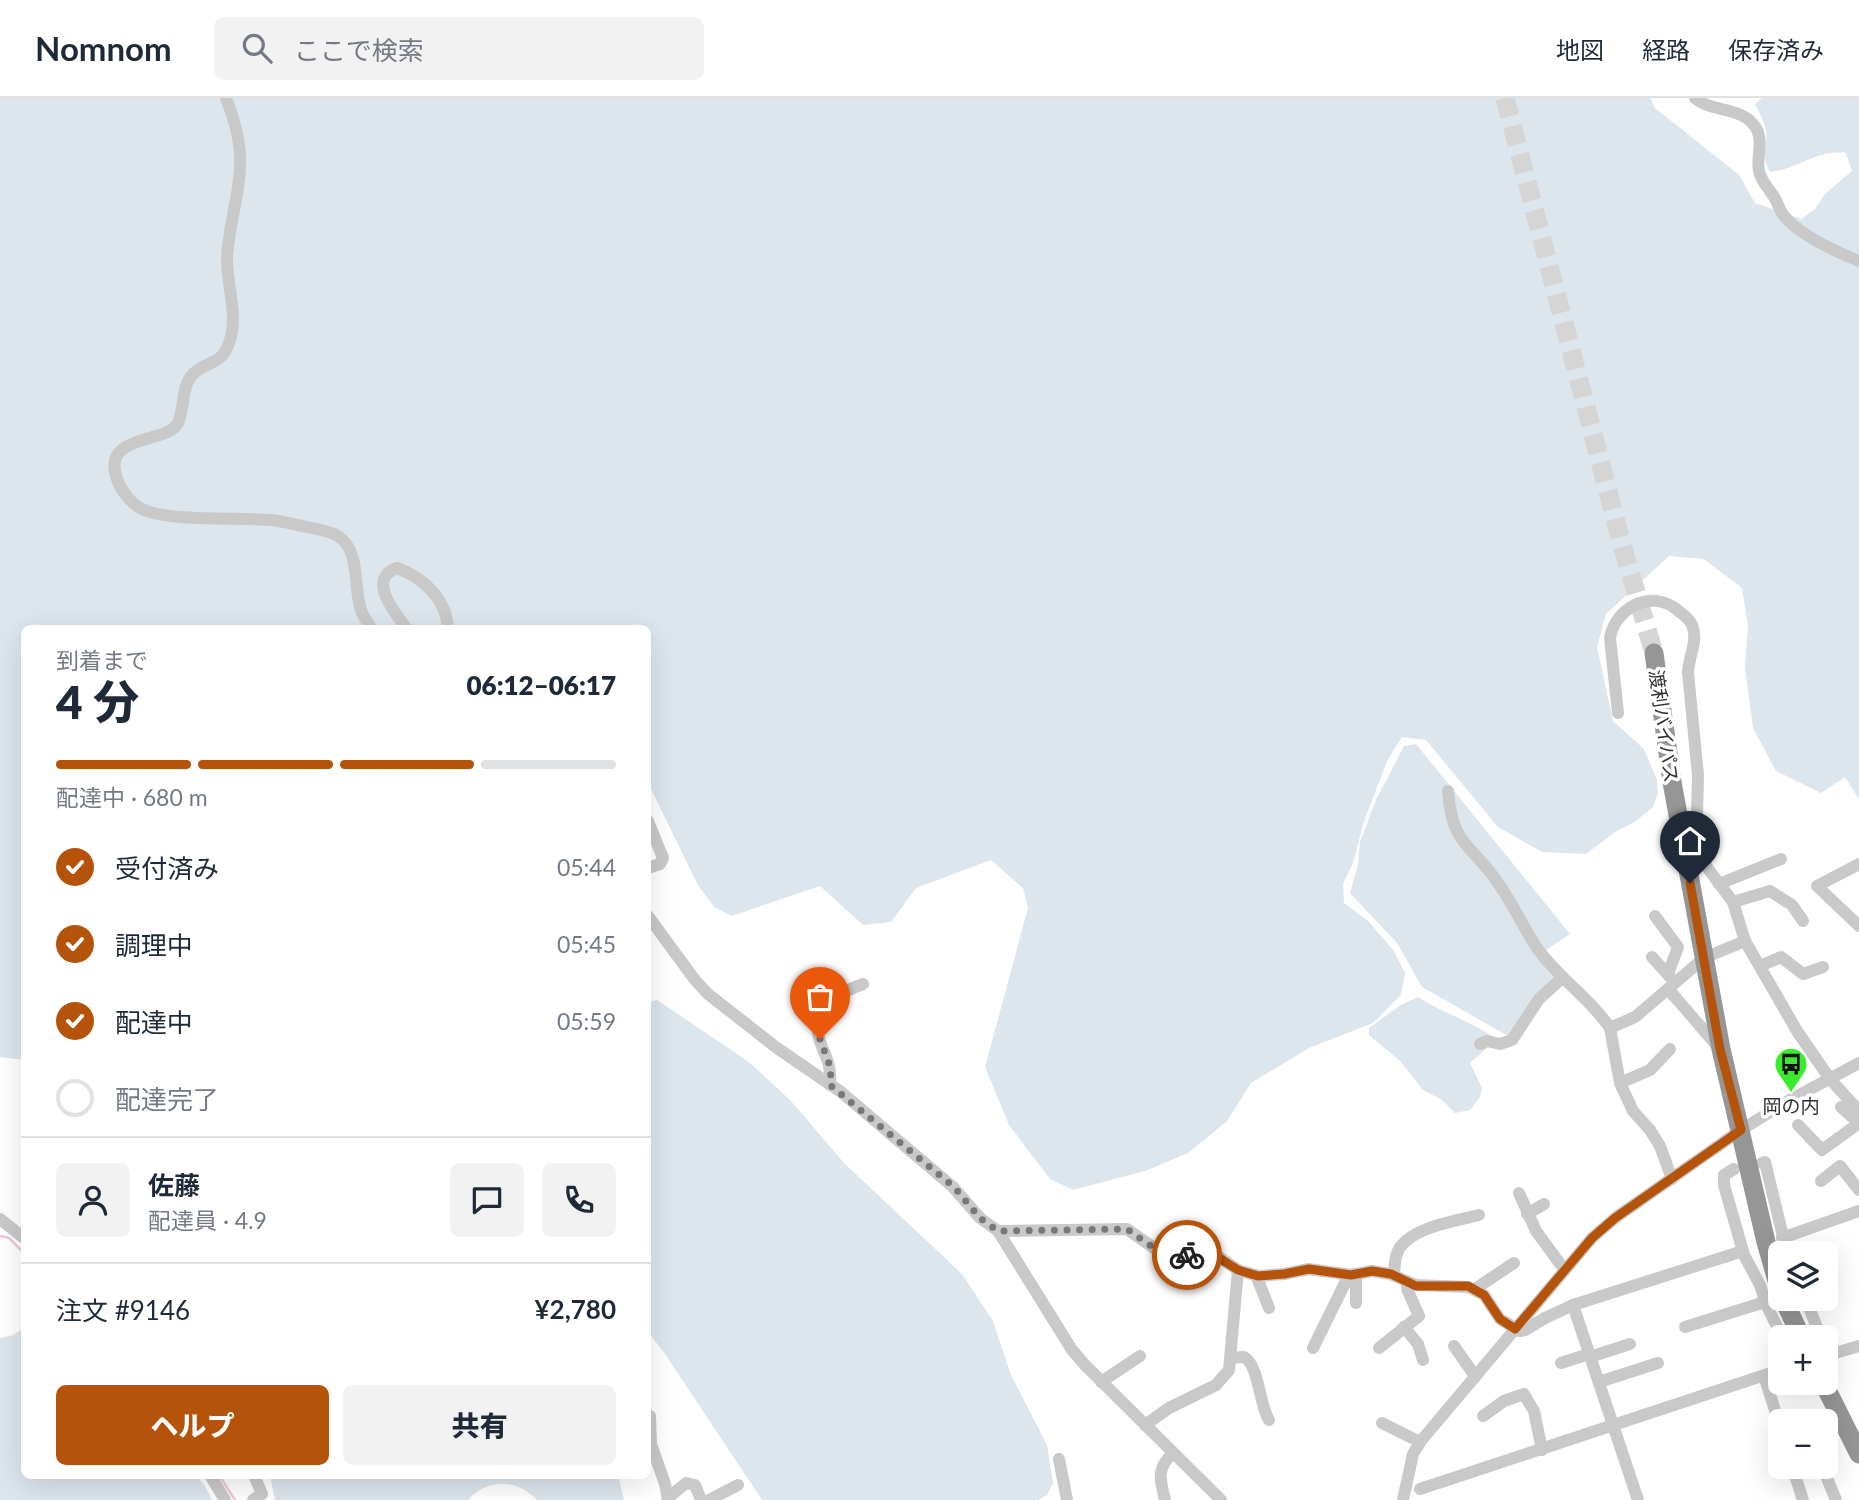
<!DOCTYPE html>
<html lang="ja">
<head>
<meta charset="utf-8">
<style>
  :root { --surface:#fff; --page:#f2f2f3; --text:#1f2937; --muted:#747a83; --line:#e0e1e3; --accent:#b45309 }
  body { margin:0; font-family:Lato,"Noto Sans JP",sans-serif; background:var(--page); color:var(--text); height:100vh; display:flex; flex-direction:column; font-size:26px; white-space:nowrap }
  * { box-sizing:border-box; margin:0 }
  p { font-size:23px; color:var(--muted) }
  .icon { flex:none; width:38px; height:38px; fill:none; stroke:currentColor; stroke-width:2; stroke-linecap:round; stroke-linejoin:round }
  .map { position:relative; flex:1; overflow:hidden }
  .side { position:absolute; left:21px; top:527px; width:630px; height:854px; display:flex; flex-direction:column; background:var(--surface); border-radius:10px; box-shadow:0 7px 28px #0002 }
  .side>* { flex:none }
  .buttons { position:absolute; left:1768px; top:1143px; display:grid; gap:14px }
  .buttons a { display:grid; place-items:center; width:70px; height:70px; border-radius:10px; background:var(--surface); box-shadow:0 7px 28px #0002; font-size:35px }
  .pin { position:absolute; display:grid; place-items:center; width:60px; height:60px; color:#fff; margin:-72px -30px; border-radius:50% 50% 50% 0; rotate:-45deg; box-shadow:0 0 7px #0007 }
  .pin .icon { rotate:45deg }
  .courier { position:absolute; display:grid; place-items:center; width:70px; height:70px; margin:-35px; border:5px solid #b45309; border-radius:50%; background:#fff; color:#222; box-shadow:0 2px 9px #0007 }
  .overview em { font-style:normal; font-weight:800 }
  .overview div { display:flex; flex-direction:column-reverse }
  .overview { display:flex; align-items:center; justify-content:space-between; height:119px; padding:0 35px }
  h1 { font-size:46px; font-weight:800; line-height:52px }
  .bar { display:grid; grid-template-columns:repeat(4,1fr); gap:10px 7px; align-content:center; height:84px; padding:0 35px }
  .bar i { height:9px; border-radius:5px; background:var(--line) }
  .bar .current { background:var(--accent) }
  .bar p { grid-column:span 4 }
  .line { display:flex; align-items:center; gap:18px; padding:0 35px; border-top:2px solid var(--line) }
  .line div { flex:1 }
  .round { display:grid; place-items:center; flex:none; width:74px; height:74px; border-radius:10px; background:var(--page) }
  ol { padding:0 35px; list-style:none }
  li { display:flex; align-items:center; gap:21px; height:77px }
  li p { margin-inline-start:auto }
  li .icon { padding:7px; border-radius:50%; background:var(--accent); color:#fff; stroke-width:4 }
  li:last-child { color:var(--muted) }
  li i { width:38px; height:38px; border:4px solid var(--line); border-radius:50% }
  .button { display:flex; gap:14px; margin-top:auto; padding:14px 35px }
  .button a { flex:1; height:80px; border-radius:10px; background:var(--accent); color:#fff; font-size:28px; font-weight:800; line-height:80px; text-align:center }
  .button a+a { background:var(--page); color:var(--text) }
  header { display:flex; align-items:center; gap:42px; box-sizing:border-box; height:98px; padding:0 35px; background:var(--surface); border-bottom:2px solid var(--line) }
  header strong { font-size:33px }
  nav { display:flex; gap:38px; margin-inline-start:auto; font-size:24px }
  .search { width:490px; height:63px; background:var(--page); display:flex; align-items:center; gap:18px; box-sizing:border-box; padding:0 24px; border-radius:10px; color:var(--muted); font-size:26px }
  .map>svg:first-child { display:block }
</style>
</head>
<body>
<header>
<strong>Nomnom</strong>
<div class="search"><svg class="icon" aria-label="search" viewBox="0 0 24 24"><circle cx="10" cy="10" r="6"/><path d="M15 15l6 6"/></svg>ここで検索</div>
<nav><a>地図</a><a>経路</a><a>保存済み</a></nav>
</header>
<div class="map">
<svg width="1859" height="1402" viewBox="0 0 1859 1402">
  <rect width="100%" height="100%" fill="#fff"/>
  <g fill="#dde5ed">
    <path d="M0,0H1650L1655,10L1739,77L1755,105L1801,121L1815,111L1825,96L1852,73L1846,55C1818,51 1796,72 1770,74C1759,55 1770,47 1765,28C1763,21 1758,13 1755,6L1762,0H1859V701L1845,679L1821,695L1776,673L1753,630L1745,570L1748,528L1742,490L1704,461L1669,458L1606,516L1597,549L1613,623L1644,651L1657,682L1658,695L1653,709L1636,723L1615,734L1586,756L1542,754L1498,729L1426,642L1402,639L1388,661L1364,723L1353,765L1343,786L1344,805L1368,823L1394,853L1405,875L1401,897L1373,925L1309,950L1251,985L1227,1023L1188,1055L1145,1073L1073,1092L1050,1081L1009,1027L985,969L1028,810L1023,790L991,762L916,790L891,824L863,827L820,788L732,818L714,809L698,787L648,685V530H24V962L0,959Z"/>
    <path d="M1416,646L1570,836L1540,856L1558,879L1508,938L1422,889L1397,845L1350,795L1358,767L1360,744L1376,702L1404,648Z"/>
    <path d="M1418,899C1442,915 1472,923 1494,940L1487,950L1470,965L1482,990L1480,999L1470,1012L1455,1015L1442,1002L1423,992L1400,963L1369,937V930L1401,907Z"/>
    <path d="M657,902L749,964L791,1003L844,1065L962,1176L993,1223L1011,1277L1047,1347L1053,1385L1047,1397L1038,1402H762L665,1256L648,1234V904Z"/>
    <path d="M24,1230V1377H196L205,1388L212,1402H0V1240L13,1237Z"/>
    <path d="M270,1377H618L624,1402H537C517,1381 488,1380 468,1402H275Z"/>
  </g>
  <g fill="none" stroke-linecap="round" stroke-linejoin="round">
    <g stroke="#edc9df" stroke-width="2.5">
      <path d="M0,1138L9,1140L24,1155"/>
      <path d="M219,1377L235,1402"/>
    </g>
    <path stroke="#d5d5d5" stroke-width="19" stroke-dasharray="19 10" stroke-linecap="butt" d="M1505,0L1622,447L1654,555"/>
    <g stroke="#c9c9c9" stroke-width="12">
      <path d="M226,0C233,18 239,37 240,56C242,91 228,127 227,161C227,190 239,218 229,245C221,268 208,262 194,275C181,287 185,310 178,325C169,346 100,335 117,381C121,393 132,407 144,412C174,424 237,419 271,422C283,423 295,427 307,429C316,431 330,433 338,438C361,453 353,489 361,512C363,518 367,524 371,530"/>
      <path d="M1695,0C1712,15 1743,8 1756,30C1764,44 1756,59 1759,73C1761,83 1767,88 1772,96C1778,103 1779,113 1785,119C1800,137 1837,154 1859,163"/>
      <path d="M406,530C395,514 366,481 397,470C424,480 446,501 448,530"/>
      <path d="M1618,615L1610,540C1615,510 1651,491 1676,511C1682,516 1689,520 1692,527C1699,542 1688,560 1688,575L1698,677L1697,717L1706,768L1733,804L1745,843L1797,933L1830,981L1859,1013"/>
      <path d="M1448,693C1452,749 1472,746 1498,785C1513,806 1523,829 1537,850C1558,880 1590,900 1610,930L1635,919L1704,860L1745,843"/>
      <path d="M648,723L663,760L660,766L648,770"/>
      <path d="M1859,766L1817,788L1859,828"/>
      <path d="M1719,786L1781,761"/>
      <path d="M1733,804L1770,793L1792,807L1803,823"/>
      <path d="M648,818L695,882L708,896L777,950L841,994L953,1089L980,1120L998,1133L1127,1131L1161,1155L1174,1158L1213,1155L1238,1172L1258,1178L1284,1176L1309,1171L1351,1177L1372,1173L1390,1176L1416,1187L1468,1189L1484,1197L1500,1221L1520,1233L1525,1232L1545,1220L1573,1207L1743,1153"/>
      <path d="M1655,818L1678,849L1668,876"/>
      <path d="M1652,859L1671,880"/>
      <path d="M1760,868L1781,859L1803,876L1823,869"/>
      <path d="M1669,892L1720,951"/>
      <path d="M1610,930L1620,985L1633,1013L1650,1032L1660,1048L1672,1081"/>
      <path d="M1480,946L1487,943L1500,946L1512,942L1539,901L1562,880"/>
      <path d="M1620,985L1650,972L1670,951"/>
      <path d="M830,987C832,959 821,956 818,934C813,909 843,893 863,886"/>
      <path d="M1841,1009L1859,1025"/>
      <path d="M1798,1027L1822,1052L1859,1025"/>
      <path d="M1762,1065L1765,1064L1787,1155"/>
      <path d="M1734,1071L1724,1077V1087L1744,1157L1760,1187L1766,1206L1782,1239"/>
      <path d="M1821,1083L1840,1068L1859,1092"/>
      <path d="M1519,1095L1536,1133L1564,1171"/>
      <path d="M1527,1116L1544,1106"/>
      <path d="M0,1121L24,1140"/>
      <path d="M998,1133L1072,1252L1085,1267L1221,1402"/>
      <path d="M1782,1140L1859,1113"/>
      <path d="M1256,1177L1269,1210"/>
      <path d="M1394,1177C1395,1168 1394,1159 1399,1151C1412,1129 1456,1123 1479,1117"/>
      <path d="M1475,1191L1514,1165"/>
      <path d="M1805,1200L1821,1239"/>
      <path d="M1356,1205V1176"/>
      <path d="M1573,1207L1638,1402"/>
      <path d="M1404,1229L1418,1246L1423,1262"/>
      <path d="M1685,1229L1765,1204"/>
      <path d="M1454,1248L1475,1278"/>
      <path d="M1313,1250L1349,1177"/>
      <path d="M1379,1250L1419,1218L1408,1193L1406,1183"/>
      <path d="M1825,1258L1859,1248"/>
      <path d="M1590,1259L1630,1246"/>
      <path d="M1231,1260L1244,1259C1259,1267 1259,1306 1269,1322"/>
      <path d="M1561,1265L1589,1256"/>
      <path d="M1764,1278L1780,1328"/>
      <path d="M1101,1284L1140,1258"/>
      <path d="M1599,1284L1658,1265"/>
      <path d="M650,1318L651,1346L665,1386L668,1402"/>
      <path d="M1483,1318L1504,1303L1524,1296L1534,1313L1542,1352"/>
      <path d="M1382,1325L1420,1344"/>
      <path d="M1145,1327L1169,1310L1216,1287L1229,1272L1238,1172"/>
      <path d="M1059,1361L1067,1402"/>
      <path d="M1792,1368L1803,1402"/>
      <path d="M1822,1368L1836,1402"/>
      <path d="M210,1377L225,1402"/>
      <path d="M1420,1391L1780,1272"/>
      <path d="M668,1400L686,1385L695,1387L701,1402"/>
      <path d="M253,1402L262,1396L254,1377"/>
      <path d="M709,1402L738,1387"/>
      <path d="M1165,1402C1160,1381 1156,1371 1173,1355"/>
      <path d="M1403,1402L1413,1356L1420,1344L1592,1140L1615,1120L1741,1032L1786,1004L1859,965"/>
    </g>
    <g stroke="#969696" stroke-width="19">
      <path d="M1654,555L1672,684L1721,951L1766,1144L1780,1193"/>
      <path d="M1783,1200L1801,1239"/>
      <path d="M1823,1284L1859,1356"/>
    </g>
  </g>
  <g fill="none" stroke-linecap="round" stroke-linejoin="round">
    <path stroke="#787878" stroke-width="7" stroke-dasharray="0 12.6" d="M820,941L831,971L830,987L954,1089L980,1120L998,1133L1127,1131L1161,1155L1174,1158L1187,1157"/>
    <path stroke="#b45309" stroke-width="9" d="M1187,1157L1213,1156L1238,1172L1258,1178L1284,1176L1309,1171L1351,1177L1372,1173L1391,1176L1416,1188H1468L1484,1197L1500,1221L1515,1231L1592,1140L1615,1120L1741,1032L1720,951L1690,785"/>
  </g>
  <defs>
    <symbol id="bus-pin" viewBox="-11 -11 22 30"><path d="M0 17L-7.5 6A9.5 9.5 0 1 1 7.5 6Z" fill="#3beb2d" stroke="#fff"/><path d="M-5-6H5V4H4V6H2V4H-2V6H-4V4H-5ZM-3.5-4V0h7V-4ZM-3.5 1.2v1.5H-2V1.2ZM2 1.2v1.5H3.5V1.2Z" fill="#111"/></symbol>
  </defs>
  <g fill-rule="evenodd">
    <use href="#bus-pin" x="1772" y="947" width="38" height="52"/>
  </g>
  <g text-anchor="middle" stroke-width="7" stroke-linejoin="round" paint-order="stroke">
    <g font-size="19" fill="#2f2f2f" stroke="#fff">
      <text transform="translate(1664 628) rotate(82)" y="7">渡利バイパス</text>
    </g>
    <g font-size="19" fill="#2f2f2f" stroke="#fff">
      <text x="1791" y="1015">岡の内</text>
    </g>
  </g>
</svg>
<div class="buttons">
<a><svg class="icon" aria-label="layers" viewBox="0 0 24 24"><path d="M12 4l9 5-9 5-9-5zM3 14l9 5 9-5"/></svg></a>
<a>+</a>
<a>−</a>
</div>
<div class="pin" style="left:820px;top:941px;background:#ea580c"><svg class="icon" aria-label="bag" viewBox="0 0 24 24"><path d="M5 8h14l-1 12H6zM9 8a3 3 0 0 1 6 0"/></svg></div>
<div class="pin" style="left:1690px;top:785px;background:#1f2937"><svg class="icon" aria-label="home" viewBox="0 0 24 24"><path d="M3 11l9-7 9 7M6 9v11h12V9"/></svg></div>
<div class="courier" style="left:1187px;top:1157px"><svg class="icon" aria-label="bike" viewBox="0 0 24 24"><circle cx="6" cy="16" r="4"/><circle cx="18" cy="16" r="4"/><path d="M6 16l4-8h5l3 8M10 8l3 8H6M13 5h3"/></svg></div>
<section class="side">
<div class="overview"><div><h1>4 分</h1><p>到着まで</p></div><em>06:12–06:17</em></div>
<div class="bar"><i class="current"></i><i class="current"></i><i class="current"></i><i></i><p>配達中 · 680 m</p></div>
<ol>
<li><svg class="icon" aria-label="check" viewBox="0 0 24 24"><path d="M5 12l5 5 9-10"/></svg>受付済み<p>05:44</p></li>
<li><svg class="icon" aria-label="check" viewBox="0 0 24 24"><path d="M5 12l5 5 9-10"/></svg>調理中<p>05:45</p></li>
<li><svg class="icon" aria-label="check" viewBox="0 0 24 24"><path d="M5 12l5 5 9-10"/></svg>配達中<p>05:59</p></li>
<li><i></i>配達完了</li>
</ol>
<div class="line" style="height:126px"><a class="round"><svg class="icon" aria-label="person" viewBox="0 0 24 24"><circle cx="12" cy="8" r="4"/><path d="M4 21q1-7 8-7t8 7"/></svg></a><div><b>佐藤</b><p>配達員 · 4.9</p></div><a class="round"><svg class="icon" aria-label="chat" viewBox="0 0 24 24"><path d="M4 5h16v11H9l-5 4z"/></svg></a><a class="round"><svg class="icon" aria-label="phone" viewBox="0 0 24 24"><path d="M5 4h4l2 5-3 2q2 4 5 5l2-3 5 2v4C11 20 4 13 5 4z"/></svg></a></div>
<div class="line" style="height:91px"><div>注文 #9146</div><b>¥2,780</b></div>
<div class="button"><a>ヘルプ</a><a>共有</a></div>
</section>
</div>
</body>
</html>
